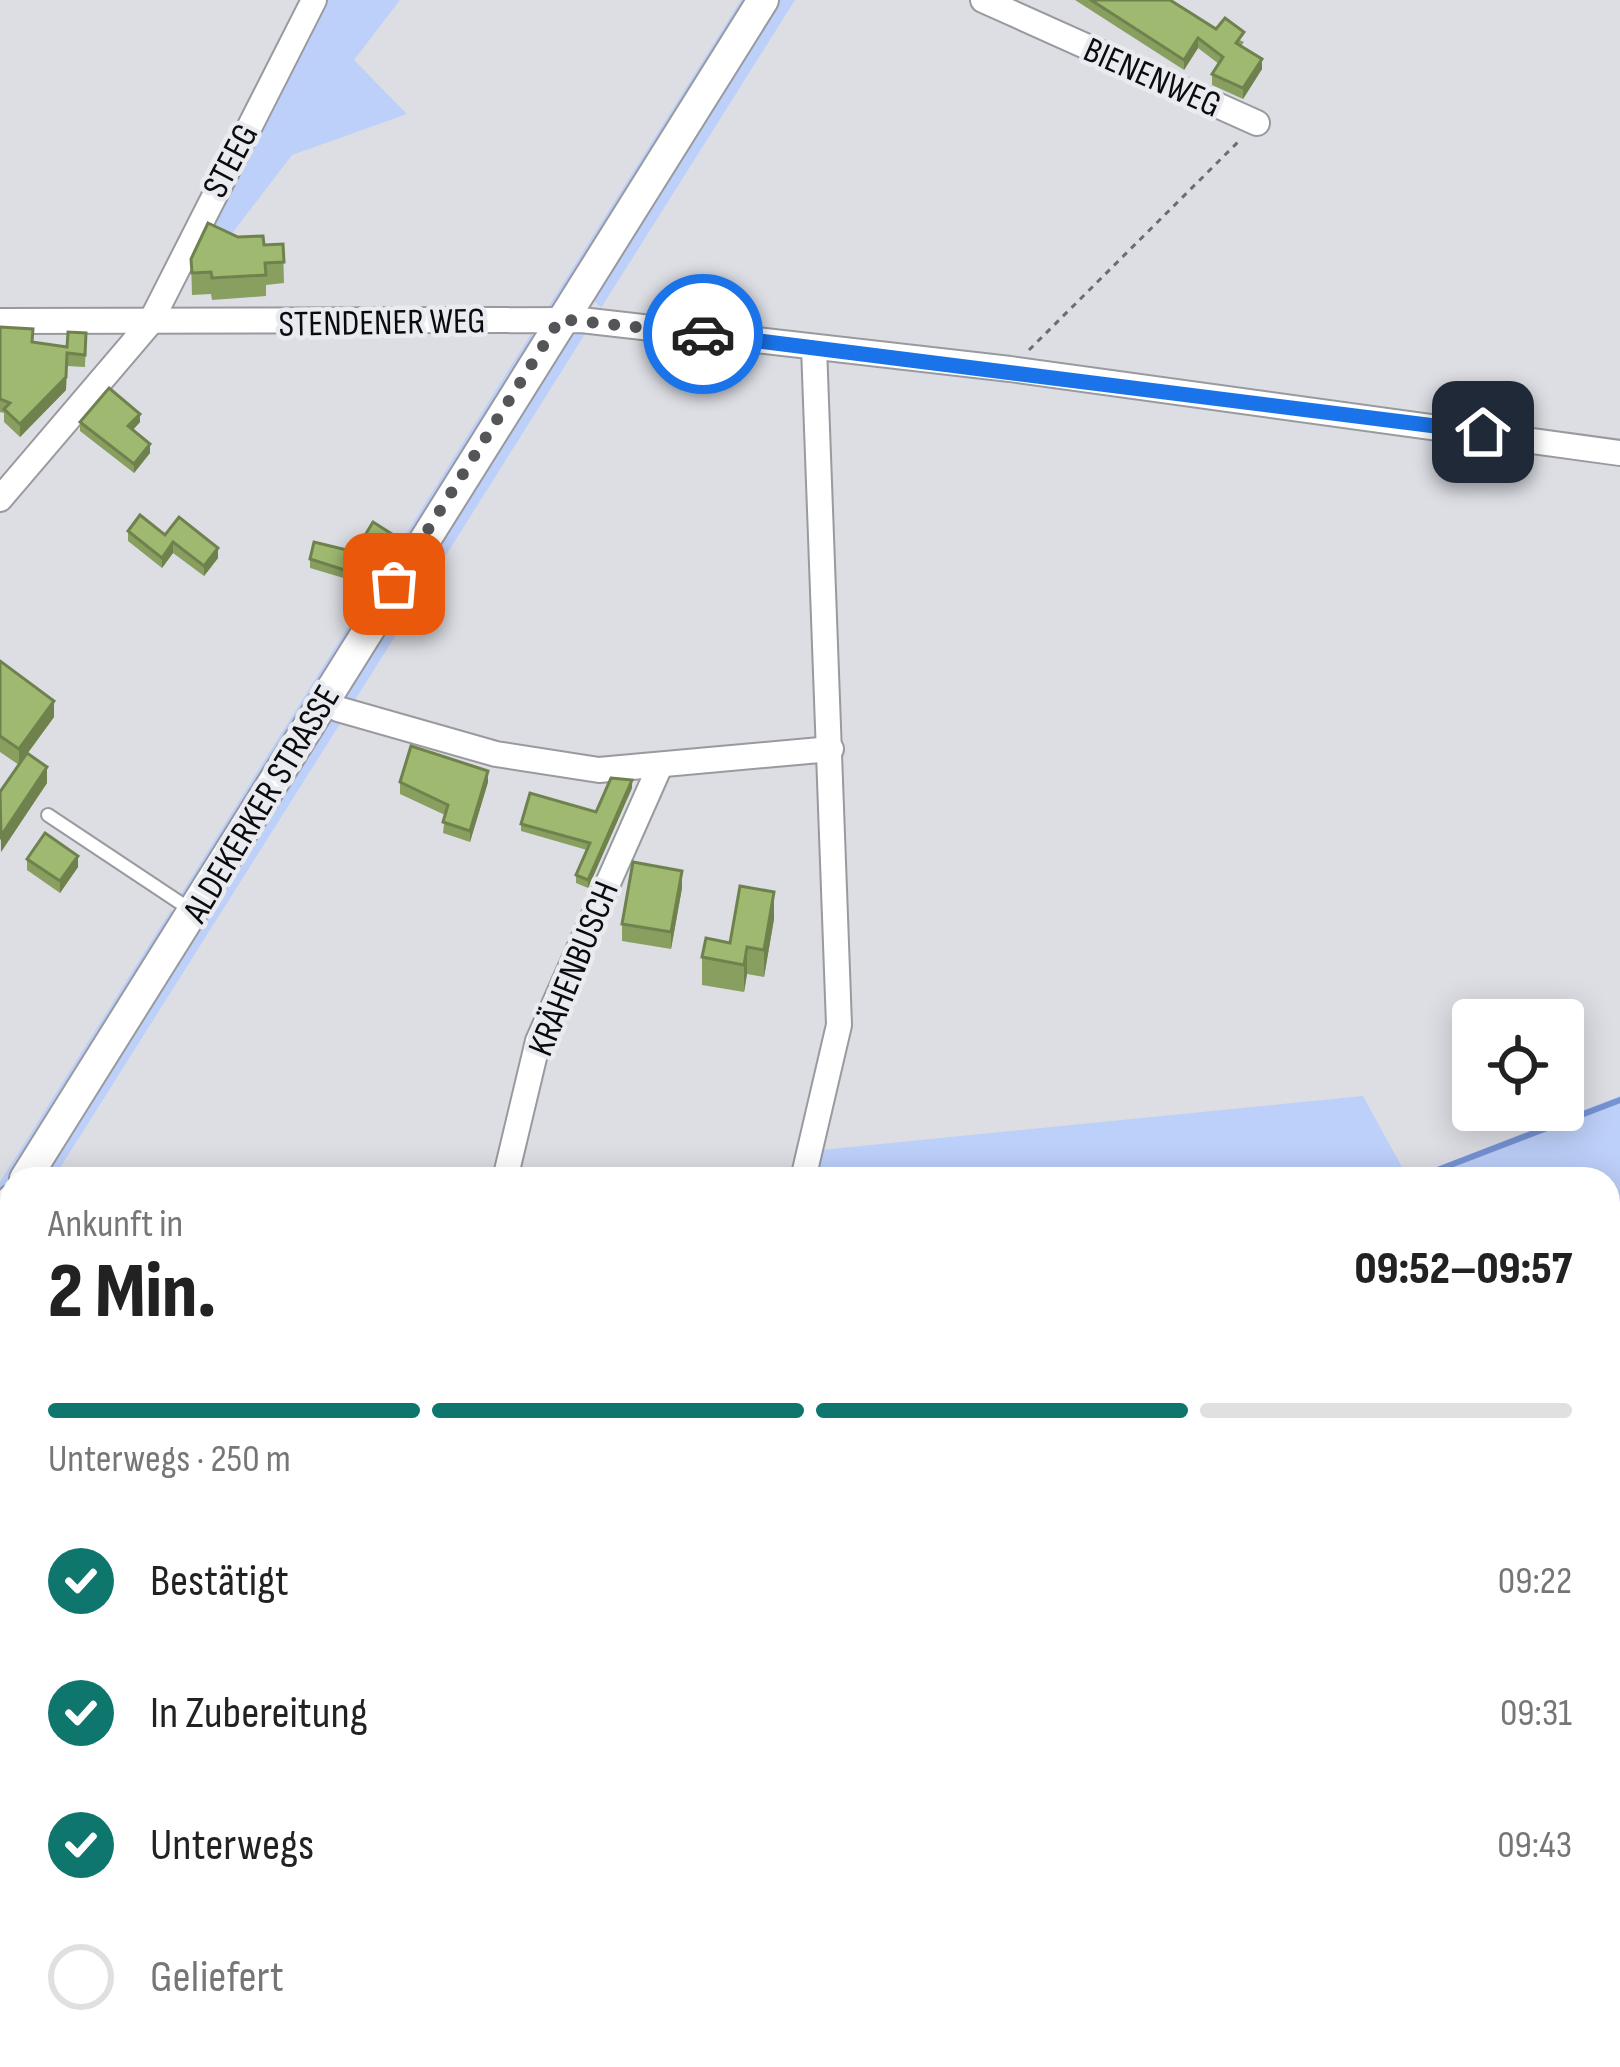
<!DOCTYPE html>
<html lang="de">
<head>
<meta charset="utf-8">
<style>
  :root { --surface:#fff; --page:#f6f6f6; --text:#222; --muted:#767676; --line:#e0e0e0; --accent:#0f766e }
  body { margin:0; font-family:"Sofia Sans Condensed",sans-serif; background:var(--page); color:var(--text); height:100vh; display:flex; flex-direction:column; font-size:45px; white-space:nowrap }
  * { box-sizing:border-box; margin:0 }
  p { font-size:39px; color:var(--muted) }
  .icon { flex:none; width:66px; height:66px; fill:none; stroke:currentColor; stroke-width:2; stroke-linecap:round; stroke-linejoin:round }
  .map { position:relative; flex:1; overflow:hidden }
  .details { position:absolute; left:0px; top:1167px; width:1620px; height:900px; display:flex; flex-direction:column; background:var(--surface); border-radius:36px 36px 0 0; box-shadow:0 6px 30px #0003 }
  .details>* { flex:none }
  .buttons { position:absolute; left:1452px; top:999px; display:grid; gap:24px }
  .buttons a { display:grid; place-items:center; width:132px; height:132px; border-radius:12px; background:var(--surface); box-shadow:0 6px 30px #0003; font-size:60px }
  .pin { position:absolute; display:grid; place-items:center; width:102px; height:102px; color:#fff; margin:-51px; border-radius:24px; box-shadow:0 6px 18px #0006 }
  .courier { position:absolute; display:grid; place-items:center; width:120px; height:120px; margin:-60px; border:9px solid #1a73e8; border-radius:50%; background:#fff; color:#222; box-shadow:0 3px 15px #0007 }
  .head em { font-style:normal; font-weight:800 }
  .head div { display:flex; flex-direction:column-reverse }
  .head { display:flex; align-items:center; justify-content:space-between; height:204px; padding:0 48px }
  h1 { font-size:78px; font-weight:800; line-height:90px }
  .bar { display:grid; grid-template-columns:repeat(4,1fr); gap:18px 12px; align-content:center; height:144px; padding:0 48px }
  .bar i { height:15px; border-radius:9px; background:var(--line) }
  .bar .on { background:var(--accent) }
  .bar p { grid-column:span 4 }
  ol { padding:0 48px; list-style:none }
  li { display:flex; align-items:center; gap:36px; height:132px }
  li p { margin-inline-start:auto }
  li .icon { padding:12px; border-radius:50%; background:var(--accent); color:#fff; stroke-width:4 }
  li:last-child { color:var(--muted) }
  li i { width:66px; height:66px; border:6px solid var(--line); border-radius:50% }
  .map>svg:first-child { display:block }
</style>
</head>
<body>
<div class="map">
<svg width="1620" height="2067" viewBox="0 0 1620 2067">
  <rect width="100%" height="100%" fill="#dcdee4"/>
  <g fill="#bdd0f9">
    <path d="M323,0H400L354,60L407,114L292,155L227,240L204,229Z"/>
    <path d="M741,0H750L558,307L547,309Z"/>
    <path d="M772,0H795L601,308L588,295Z"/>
    <path d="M531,334L536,338L187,900L179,897Z"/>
    <path d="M570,334H585L350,708L340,700Z"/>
    <path d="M325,716L343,719L53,1179H37Z"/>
    <path d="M171,910L177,916L0,1200V1182Z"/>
    <path d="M1363,1096L1408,1178L1620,1096V1475L1608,1492V1179H813L821,1150Z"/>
    <path d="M12,1882V2055H108L103,2067H0V1883Z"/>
    <path d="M1608,2039L1620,2045V2067H676L680,2055H1608Z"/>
    <path d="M294,2055H373L400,2067H283Z"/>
  </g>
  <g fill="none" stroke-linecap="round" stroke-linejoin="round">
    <g stroke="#7793d4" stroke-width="6">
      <path d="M1414,1179L1620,1100"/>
      <path d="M680,2067L684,2055"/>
    </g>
    <defs>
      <path id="service" d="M48,815L194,912"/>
      <g id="minor">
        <path d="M983,0L1257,123"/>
        <path d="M0,321L581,320L1010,369L1620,453"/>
        <path d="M0,499L150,323L314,0"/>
        <path d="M323,697L338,709L496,754L599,770L831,749"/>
        <path d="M505,1179L538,1041L660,766"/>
        <path d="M803,1179L839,1025L814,347"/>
        <path d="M0,1872L12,1871"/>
        <path d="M111,2067L116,2055"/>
        <path d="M537,2067L540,2055"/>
      </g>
      <g id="tertiary">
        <path d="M25,1179L763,0"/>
        <path d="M0,1218L12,1200"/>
      </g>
    </defs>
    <use href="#service" stroke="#989a9f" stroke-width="16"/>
    <use href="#minor" stroke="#989a9f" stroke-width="28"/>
    <use href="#tertiary" stroke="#989a9f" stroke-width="34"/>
    <g stroke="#6b6d71" stroke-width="3" stroke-dasharray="6 6" stroke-linecap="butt">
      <path d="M1029,350L1239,141"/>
      <path d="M1608,1573L1620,1580"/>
    </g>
    <use href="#service" stroke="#fff" stroke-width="12"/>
    <use href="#minor" stroke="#fff" stroke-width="24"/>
    <use href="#tertiary" stroke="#fff" stroke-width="30"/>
  </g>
  <g fill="#899f60">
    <path d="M1075,0H1170L1216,29L1244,42L1241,46L1262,69L1243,99L1212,85V74L1219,64L1198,48L1184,70Z"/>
    <path d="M238,237L264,245L283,244L284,283L266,285V296L212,300L211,294L192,295L191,259Z"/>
    <path d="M0,327L33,342L67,347L86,333L85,367L67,366L66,390L20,437L4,422V413L0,412Z"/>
    <path d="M80,422H140L133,430L150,453L134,473L80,431Z"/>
    <path d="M128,531L165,535L218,558L204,576L173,553L162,568L128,541Z"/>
    <path d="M395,544L377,574L361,565L357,582L310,568V559Z"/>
    <path d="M0,661L54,717L27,754L47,783L1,852L0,792L19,765L0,752Z"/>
    <path d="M400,782H488L470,842L443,833L445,815L400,794Z"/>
    <path d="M632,788L588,888L576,883V875L587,850L521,831V824L596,812Z"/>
    <path d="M27,859L78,867L60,893L27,870Z"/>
    <path d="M682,888L671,949L622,941V924Z"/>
    <path d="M774,919L764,977L747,974L744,992L702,985V957Z"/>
    <path d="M121,2055H156V2063L166,2067H121Z"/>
  </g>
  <g fill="#6f824e">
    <path d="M1198,38V48L1184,70V60Z"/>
    <path d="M1262,59V69L1243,99V88Z"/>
    <path d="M67,353L66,390L20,437V424Z"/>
    <path d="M140,414V422L128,435V426Z"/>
    <path d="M150,444V453L134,473V464Z"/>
    <path d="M395,536V544L377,574V566Z"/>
    <path d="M173,542V553L162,568V558Z"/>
    <path d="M218,548V558L204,576V566Z"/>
    <path d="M54,701V717L19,765V749Z"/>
    <path d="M47,767V783L1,852V836Z"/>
    <path d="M488,771V782L470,842V831Z"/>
    <path d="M632,780V788L588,888V880Z"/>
    <path d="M78,856V867L60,893V881Z"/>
    <path d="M682,871V888L671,949V932Z"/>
    <path d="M774,892V919L764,977V950Z"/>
    <path d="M747,947V974L744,992V965Z"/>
  </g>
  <g fill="#9fb970" stroke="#6f824e" stroke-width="3">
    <path d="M1091,0H1170L1216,29L1225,18L1244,32L1236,43L1262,59L1243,88L1212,74L1223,57L1198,38L1184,60Z"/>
    <path d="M208,223L238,237L263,236L264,245L283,244L284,262L265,263L266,275L212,278L211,272L192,273L191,259Z"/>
    <path d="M0,327L33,329L32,342L67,347L68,332L86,333L85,355L67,353L66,377L20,424L4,409L10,403L0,399Z"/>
    <path d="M109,388L140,414L128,426L150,444L134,464L80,422Z"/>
    <path d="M140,515L165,535L179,517L218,548L204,566L173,542L162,558L128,531Z"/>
    <path d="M373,522L395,536L377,566L361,556L357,574L310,559L314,542L355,552Z"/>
    <path d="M0,661L54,701L19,749L0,736Z"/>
    <path d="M411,746L488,771L470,831L443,822L448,805L400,782Z"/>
    <path d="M27,753L47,767L1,836L0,792Z"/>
    <path d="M611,778L632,780L588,880L576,875L590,843L521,824L530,793L596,812Z"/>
    <path d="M45,833L78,856L60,881L27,859Z"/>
    <path d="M633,862L682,871L671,932L622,924Z"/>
    <path d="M740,886L774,892L764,950L747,947L744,965L702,957L706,938L730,943Z"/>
    <path d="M122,2055H154L151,2061L166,2067H128L131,2059Z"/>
    <path d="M214,2055H227L241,2067H204Z"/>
  </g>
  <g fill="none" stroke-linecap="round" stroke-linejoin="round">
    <path stroke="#545558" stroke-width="12" stroke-dasharray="0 21.6" d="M394,584L560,319L703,334"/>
    <path stroke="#1a73e8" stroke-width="15" d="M703,334L1483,432"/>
  </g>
  <g text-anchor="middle" stroke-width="9" stroke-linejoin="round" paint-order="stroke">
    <g font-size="36" fill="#0a0b0d" stroke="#e9ebf1">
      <text transform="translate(1153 76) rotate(24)" y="13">BIENENWEG</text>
      <text transform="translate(229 160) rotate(-62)" y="13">STEEG</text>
      <text transform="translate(382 321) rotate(-1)" y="13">STENDENER WEG</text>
      <text transform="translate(260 803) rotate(-59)" y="13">ALDEKERKER STRASSE</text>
      <text transform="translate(572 968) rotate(-68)" y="13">KRÄHENBUSCH</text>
    </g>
  </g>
</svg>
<div class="buttons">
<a><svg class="icon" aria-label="locate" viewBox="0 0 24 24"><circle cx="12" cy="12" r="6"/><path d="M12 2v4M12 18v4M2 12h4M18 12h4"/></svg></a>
</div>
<div class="pin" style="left:394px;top:584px;background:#ea580c"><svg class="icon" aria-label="bag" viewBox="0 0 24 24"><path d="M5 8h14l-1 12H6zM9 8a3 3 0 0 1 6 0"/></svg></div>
<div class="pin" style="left:1483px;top:432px;background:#1f2937"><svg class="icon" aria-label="home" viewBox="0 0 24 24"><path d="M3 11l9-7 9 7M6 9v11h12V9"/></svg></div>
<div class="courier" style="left:703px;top:334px"><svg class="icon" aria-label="car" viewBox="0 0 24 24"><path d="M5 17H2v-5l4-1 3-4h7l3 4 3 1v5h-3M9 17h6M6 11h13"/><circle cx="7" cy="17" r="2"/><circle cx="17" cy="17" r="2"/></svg></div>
<section class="details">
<div class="head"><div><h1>2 Min.</h1><p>Ankunft in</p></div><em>09:52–09:57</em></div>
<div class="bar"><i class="on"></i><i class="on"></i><i class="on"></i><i></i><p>Unterwegs · 250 m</p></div>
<ol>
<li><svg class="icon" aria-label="check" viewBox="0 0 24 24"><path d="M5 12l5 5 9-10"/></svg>Bestätigt<p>09:22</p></li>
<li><svg class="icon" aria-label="check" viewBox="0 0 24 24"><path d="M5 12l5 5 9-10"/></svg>In Zubereitung<p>09:31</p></li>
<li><svg class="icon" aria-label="check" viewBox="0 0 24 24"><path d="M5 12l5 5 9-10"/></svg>Unterwegs<p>09:43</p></li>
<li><i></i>Geliefert</li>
</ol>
</section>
</div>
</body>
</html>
